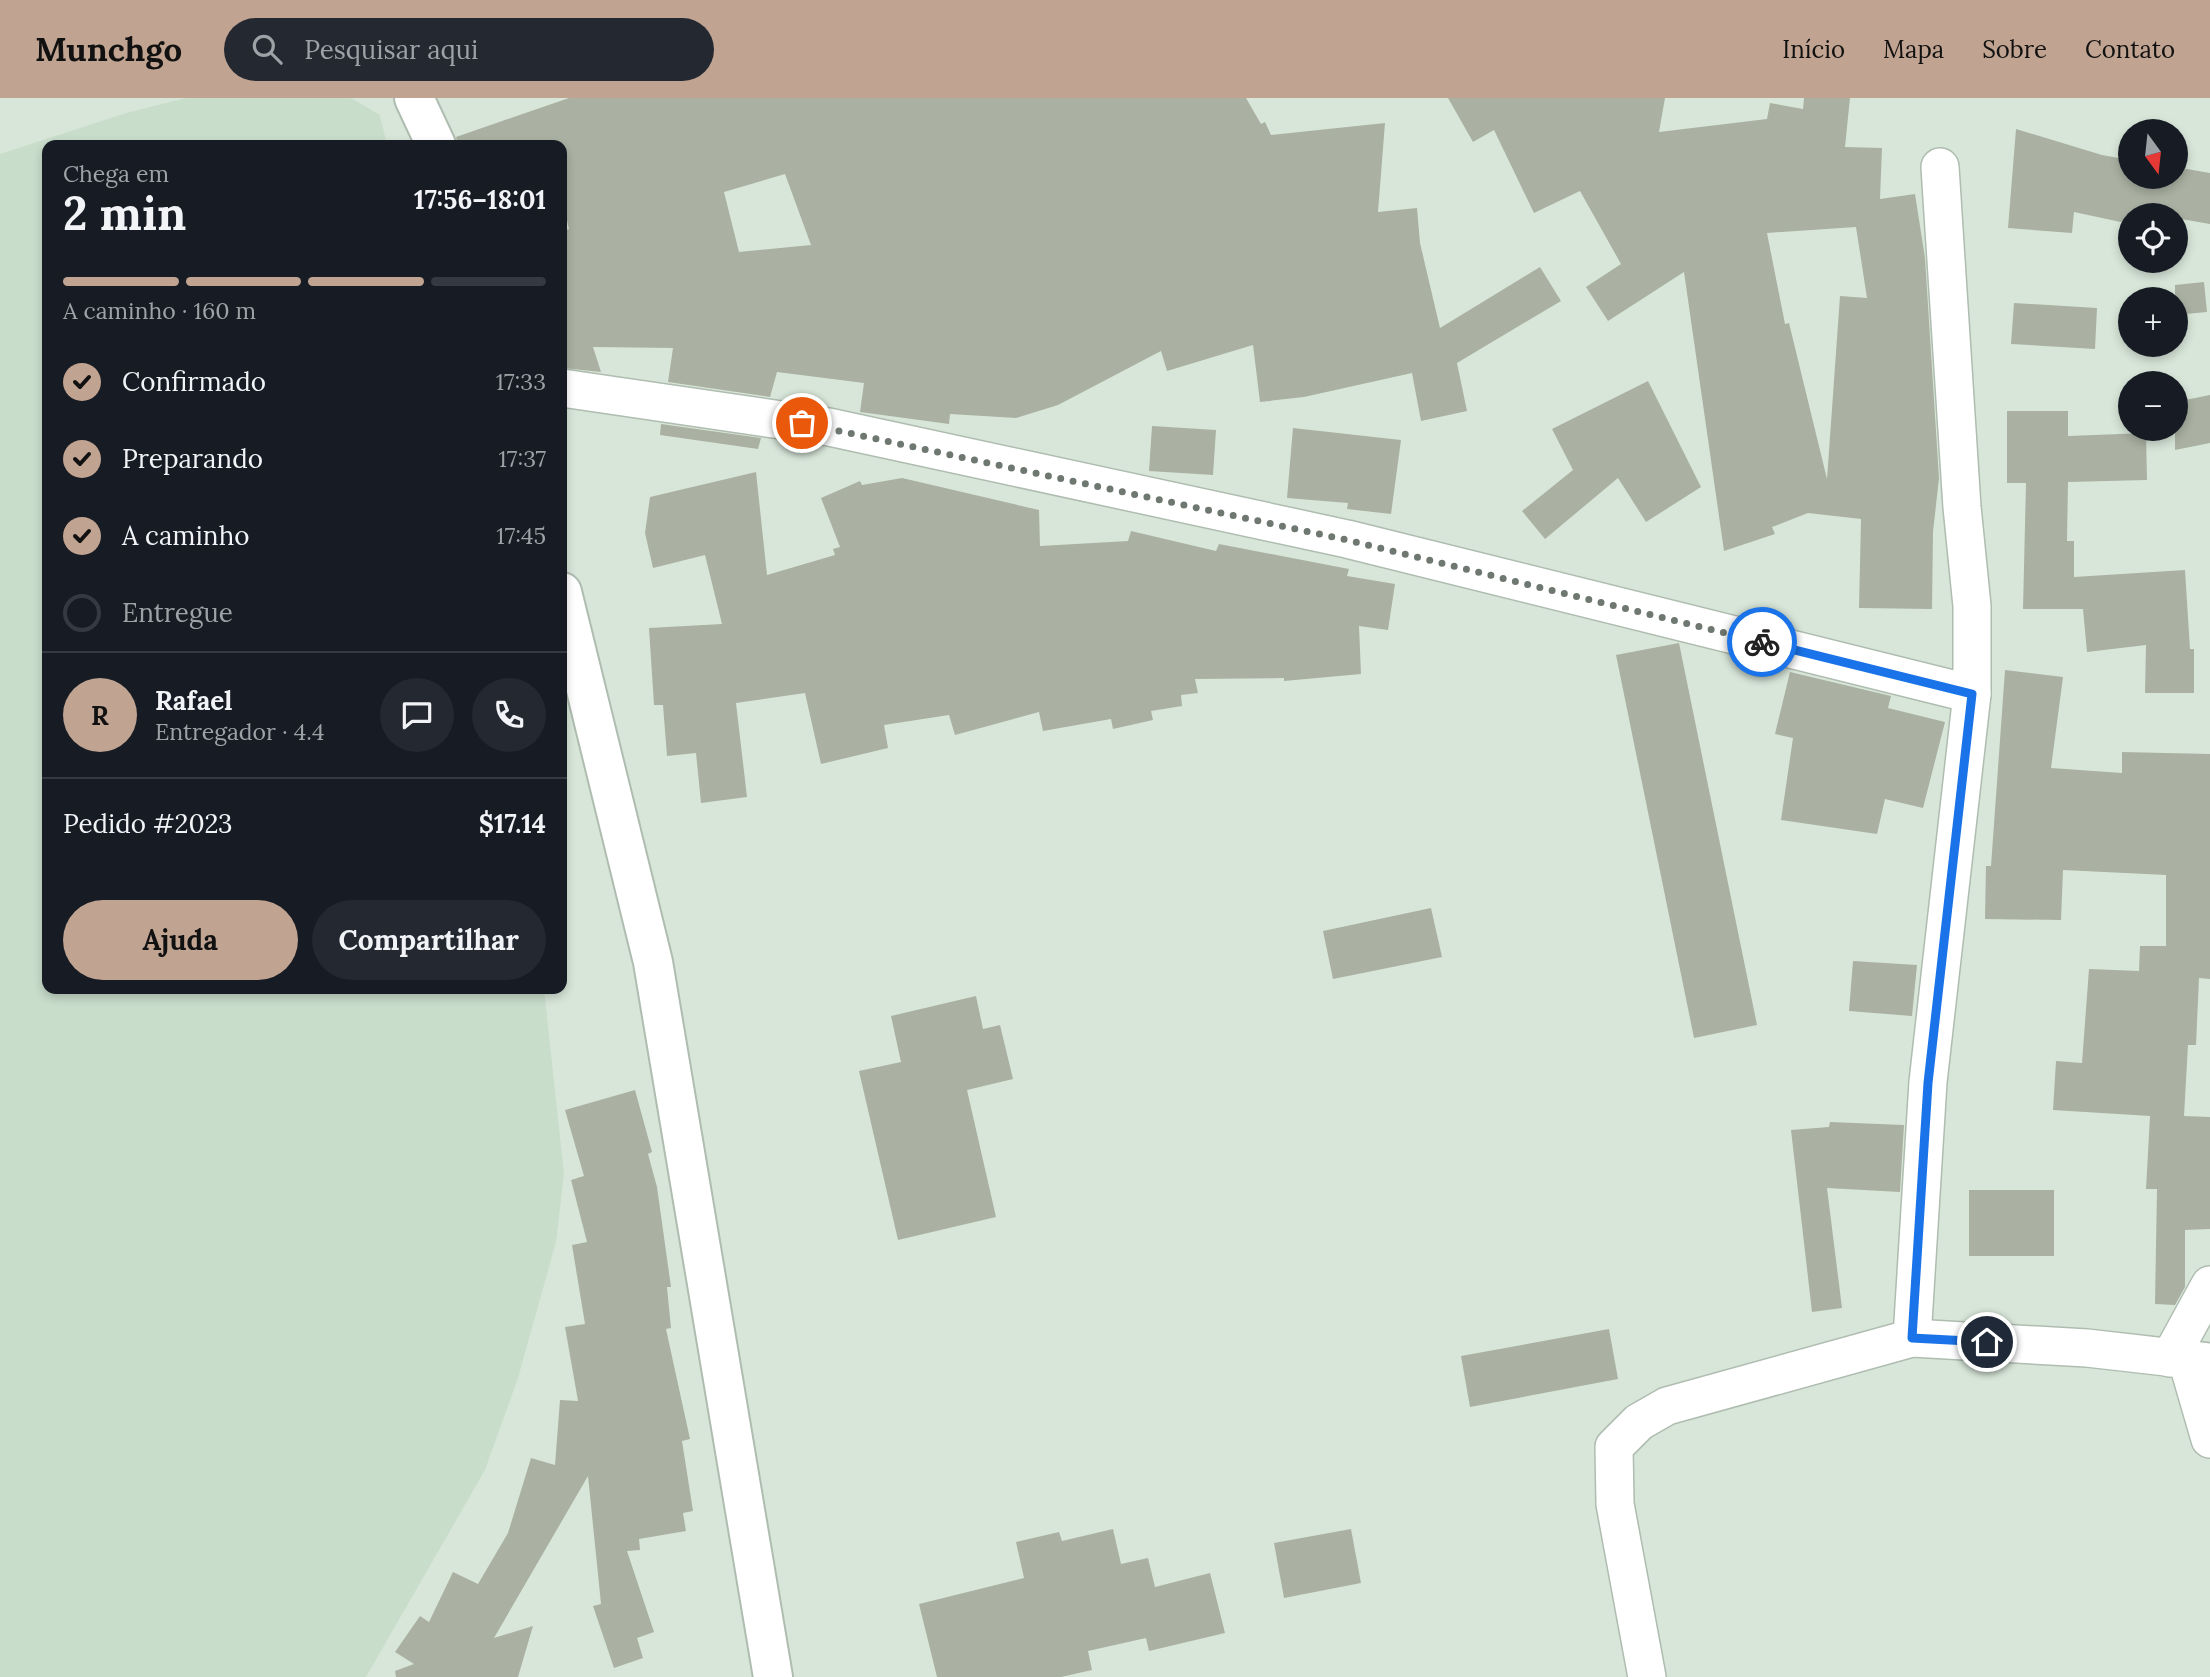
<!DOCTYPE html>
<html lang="pt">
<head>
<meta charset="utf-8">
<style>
  :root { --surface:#171b24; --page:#242831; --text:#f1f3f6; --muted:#9ea1a6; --line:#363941; --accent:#c0a390 }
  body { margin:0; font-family:Lora,serif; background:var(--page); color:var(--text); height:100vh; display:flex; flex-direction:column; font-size:26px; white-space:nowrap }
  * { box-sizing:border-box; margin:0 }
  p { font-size:23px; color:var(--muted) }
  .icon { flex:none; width:38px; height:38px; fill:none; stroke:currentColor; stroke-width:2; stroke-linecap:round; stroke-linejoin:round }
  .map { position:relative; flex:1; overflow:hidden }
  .panel { position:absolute; left:42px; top:42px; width:525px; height:854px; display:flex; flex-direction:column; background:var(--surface); border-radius:14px; box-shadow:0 4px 10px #0003 }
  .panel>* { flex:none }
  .needle { width:46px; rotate:165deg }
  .controls { position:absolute; left:2118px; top:21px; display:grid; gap:14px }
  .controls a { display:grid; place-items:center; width:70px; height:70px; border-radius:50%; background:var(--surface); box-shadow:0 4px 10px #0003; font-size:35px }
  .pin { position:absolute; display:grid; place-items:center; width:60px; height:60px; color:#fff; margin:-30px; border:4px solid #fff; border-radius:50%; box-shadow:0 2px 7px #0007 }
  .courier { position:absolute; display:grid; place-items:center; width:70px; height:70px; margin:-35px; border:5px solid #1a73e8; border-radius:50%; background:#fff; color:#222; box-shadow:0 2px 9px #0007 }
  .summary em { font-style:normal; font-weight:700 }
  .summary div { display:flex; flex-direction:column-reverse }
  .summary { display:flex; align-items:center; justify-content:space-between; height:119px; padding:0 21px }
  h1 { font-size:46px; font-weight:700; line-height:52px }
  .bar { display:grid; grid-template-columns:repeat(4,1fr); gap:10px 7px; align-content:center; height:84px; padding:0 21px }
  .bar i { height:9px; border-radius:5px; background:var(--line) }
  .bar .on { background:var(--accent) }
  .bar p { grid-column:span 4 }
  .line { display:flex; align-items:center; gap:18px; padding:0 21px; border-top:2px solid var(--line) }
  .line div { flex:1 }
  .round { display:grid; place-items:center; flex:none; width:74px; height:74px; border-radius:37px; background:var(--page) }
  ol { padding:0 21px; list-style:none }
  li { display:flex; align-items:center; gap:21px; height:77px }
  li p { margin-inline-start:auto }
  li .icon { padding:7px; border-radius:50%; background:var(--accent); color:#111; stroke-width:4 }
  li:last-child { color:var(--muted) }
  li i { width:38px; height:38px; border:4px solid var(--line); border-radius:50% }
  .primary-button { display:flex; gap:14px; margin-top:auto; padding:14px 21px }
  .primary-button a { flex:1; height:80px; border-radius:42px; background:var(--accent); color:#111; font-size:28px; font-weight:700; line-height:80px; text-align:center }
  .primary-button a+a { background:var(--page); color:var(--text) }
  header { display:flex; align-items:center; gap:42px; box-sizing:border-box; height:98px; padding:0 35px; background:var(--accent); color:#111 }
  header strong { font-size:33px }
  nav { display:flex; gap:38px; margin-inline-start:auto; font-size:24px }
  .search { width:490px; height:63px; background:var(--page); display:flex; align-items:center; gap:18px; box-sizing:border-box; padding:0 24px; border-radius:38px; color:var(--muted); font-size:26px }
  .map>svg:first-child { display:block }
</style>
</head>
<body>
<header>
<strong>Munchgo</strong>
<div class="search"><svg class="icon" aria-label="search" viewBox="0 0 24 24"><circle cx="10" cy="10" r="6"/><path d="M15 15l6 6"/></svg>Pesquisar aqui</div>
<nav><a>Início</a><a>Mapa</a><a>Sobre</a><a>Contato</a></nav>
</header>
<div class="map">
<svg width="2210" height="1579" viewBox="0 0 2210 1579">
  <rect width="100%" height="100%" fill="#d8e6d9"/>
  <path fill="#c9ddcb" d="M186,0H351L380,17L387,47H47V891H544L564,1076L556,1144L518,1280L485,1372L366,1579H0V56L126,15Z"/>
  <g fill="#aab1a2" fill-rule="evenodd">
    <path d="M569,0H1246L1261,26L1265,24L1271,37L1385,25L1378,114L1417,110L1420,145L1440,230L1540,169L1561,203L1457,265L1467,313L1421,323L1412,275L1304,299L1260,304L1253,247L1167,273L1161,253L1058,307L1016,320L950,316L949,326L860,314L864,285L777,274L770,299L668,284L673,250L593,249L601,274L562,270V133L569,131L562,101V47H458L456,39ZM785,76L811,147L739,154L724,94Z"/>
    <path d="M1448,0H1665L1659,34L1767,21L1770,5L1803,11L1804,0H1850L1845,49L1882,50L1880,101L1915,96L1925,160L1939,380L1933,434L1932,511L1859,510L1861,421L1808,415L1772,429L1775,436L1724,453L1684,174L1608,223L1586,189L1621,166L1580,93L1534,115L1494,32L1473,44ZM1856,129L1867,200L1840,198L1827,381L1789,225L1785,226L1767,135Z"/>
    <path d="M2016,31L2102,57L2130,62V79H2175V69L2210,75V126L2175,120V117L2144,115L2130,117V126L2074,114L2072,135L2008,130Z"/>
    <path d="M2204,184L2207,214L2175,217V187Z"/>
    <path d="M2014,205L2097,210L2095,251L2011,246Z"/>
    <path d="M1648,283L1701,389L1646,424L1618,380L1545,441L1522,413L1573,372L1552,331Z"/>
    <path d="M2210,297V345L2175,352V304Z"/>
    <path d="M2007,313H2068V338L2146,335L2147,382L2068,384L2067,443H2074V479L2185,472L2190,551H2194V595H2145L2146,547L2087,554L2083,511H2023L2026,385H2007Z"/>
    <path d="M661,326L761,340L758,351L660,337Z"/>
    <path d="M1152,328L1216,332L1213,377L1149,373Z"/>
    <path d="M1293,330L1401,342L1391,416L1347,411L1348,405L1287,400Z"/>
    <path d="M756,374L767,477L835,457L833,451L840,449L821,400L860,383L862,387L902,380L1039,412L1040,448L1128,443L1131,433L1216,453L1219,446L1349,471L1347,478L1395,486L1388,532L1359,528L1361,576L1284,583V580L1195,581L1198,595L1181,597L1182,608L1151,613L1153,622L1113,631L1111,621L1043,633L1039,614L955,637L949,617L884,627L888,650L821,666L805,595L736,605L747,699L701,705L696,655L667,658L663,607H654L649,530L722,526L705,457L653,470L645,435L650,399Z"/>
    <path d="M1679,545L1757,927L1694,940L1616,557Z"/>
    <path d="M2005,572L2063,579L2051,670L2122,675V654L2210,656V881L2199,880L2196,947H2188L2184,1018L2210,1019V1131L2185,1132V1189L2175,1207L2155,1206L2157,1091H2146L2150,1018L2053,1012L2056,963L2082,965L2089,871L2139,873L2140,848H2166V777L2063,772L2061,822L1985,821L1986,768H1991Z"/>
    <path d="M1790,574L1891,598L1888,610L1945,624L1923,710L1885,701L1877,736L1781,722L1793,640L1775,636Z"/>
    <path d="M1431,810L1442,859L1333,881L1323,833Z"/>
    <path d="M1853,863L1917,867L1912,918L1849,913Z"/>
    <path d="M976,898L983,931L1000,927L1013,981L967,992L996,1119L898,1142L859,973L901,964L891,918Z"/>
    <path d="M635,992L652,1054L648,1056L657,1089L671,1189H667L671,1230L666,1231L690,1341L682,1343L693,1413L683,1415L686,1433L639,1441L640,1452L627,1453L654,1534L637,1540L643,1560L614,1570L593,1508L601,1506L588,1378L494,1540L533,1528L518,1579H396L395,1573L414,1566L395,1554L420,1518L429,1524L453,1474L478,1486L508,1435L531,1360L555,1367L560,1302L578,1303L565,1229L585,1226L572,1147L587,1144L571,1082L584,1078L565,1012Z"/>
    <path d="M1830,1024L1904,1027L1900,1094L1827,1090L1842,1210L1812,1214L1791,1032L1829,1029Z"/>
    <rect x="1969" y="1092" width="85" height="66"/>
    <path d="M1609,1231L1618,1281L1470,1309L1461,1258Z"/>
    <path d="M1113,1431L1121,1466L1148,1460L1155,1489L1210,1475L1225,1535L1149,1553L1146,1540L1088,1553L1092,1572L1061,1579H937L919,1506L1024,1480L1016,1444L1059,1434L1062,1443Z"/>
    <path d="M1351,1431L1361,1485L1284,1500L1274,1445Z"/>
  </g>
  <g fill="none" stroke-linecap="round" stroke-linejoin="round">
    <defs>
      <g id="street">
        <path d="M562,290L829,329L1347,441L1972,596"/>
        <path d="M1912,1240L1928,984L1972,596V508L1962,409L1940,69"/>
        <path d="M2170,1260L2210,1187"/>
        <path d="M2187,1262L2210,1341"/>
        <path d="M1647,1579L1615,1406L1614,1349L1639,1324L1667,1308L1912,1240L2087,1250L2210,1264"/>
      </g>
      <g id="secondary">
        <path d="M414,0L436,47"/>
        <path d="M562,494L653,864L773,1579"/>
      </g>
    </defs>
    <use href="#street" stroke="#afbcb0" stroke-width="40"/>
    <use href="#secondary" stroke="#afbcb0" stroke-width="42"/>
    <use href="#street" stroke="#fff" stroke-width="37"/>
    <use href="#secondary" stroke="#fff" stroke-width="38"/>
  </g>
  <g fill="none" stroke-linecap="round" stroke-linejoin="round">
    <path stroke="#6f7870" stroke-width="7" stroke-dasharray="0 12.6" d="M802,325L1347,442L1762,544"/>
    <path stroke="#1a73e8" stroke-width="9" d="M1762,544L1972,596L1928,985L1912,1240L1987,1244"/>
  </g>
</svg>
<div class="controls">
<a><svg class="needle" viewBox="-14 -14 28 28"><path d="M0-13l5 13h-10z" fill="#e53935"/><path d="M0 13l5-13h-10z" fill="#9ea1a6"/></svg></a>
<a><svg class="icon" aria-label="locate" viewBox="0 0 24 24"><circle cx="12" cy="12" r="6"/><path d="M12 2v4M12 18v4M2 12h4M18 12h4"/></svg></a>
<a>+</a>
<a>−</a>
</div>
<div class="pin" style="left:802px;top:325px;background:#ea580c"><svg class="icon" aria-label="bag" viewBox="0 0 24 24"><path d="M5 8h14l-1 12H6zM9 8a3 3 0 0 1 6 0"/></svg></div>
<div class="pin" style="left:1987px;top:1244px;background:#1f2937"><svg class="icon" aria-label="home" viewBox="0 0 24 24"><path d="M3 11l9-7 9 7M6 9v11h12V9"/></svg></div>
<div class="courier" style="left:1762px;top:544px"><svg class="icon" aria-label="bike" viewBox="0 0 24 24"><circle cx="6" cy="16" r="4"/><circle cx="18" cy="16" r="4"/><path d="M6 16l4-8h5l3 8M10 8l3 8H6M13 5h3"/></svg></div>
<section class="panel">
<div class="summary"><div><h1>2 min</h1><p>Chega em</p></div><em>17:56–18:01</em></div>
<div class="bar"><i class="on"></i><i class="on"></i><i class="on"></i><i></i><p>A caminho · 160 m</p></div>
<ol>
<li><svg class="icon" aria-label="check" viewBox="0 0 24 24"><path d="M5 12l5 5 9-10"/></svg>Confirmado<p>17:33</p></li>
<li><svg class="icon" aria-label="check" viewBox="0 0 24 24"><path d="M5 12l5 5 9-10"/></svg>Preparando<p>17:37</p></li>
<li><svg class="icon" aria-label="check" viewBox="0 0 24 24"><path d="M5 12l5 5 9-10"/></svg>A caminho<p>17:45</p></li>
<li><i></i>Entregue</li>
</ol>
<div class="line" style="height:126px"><b class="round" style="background:var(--accent);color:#111">R</b><div><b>Rafael</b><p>Entregador · 4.4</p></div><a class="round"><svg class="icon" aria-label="chat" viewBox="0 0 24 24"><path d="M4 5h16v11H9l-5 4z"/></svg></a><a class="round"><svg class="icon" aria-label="phone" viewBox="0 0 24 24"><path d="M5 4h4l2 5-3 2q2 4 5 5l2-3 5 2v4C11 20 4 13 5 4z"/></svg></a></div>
<div class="line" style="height:91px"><div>Pedido #2023</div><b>$17.14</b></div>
<div class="primary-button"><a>Ajuda</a><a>Compartilhar</a></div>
</section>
</div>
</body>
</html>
